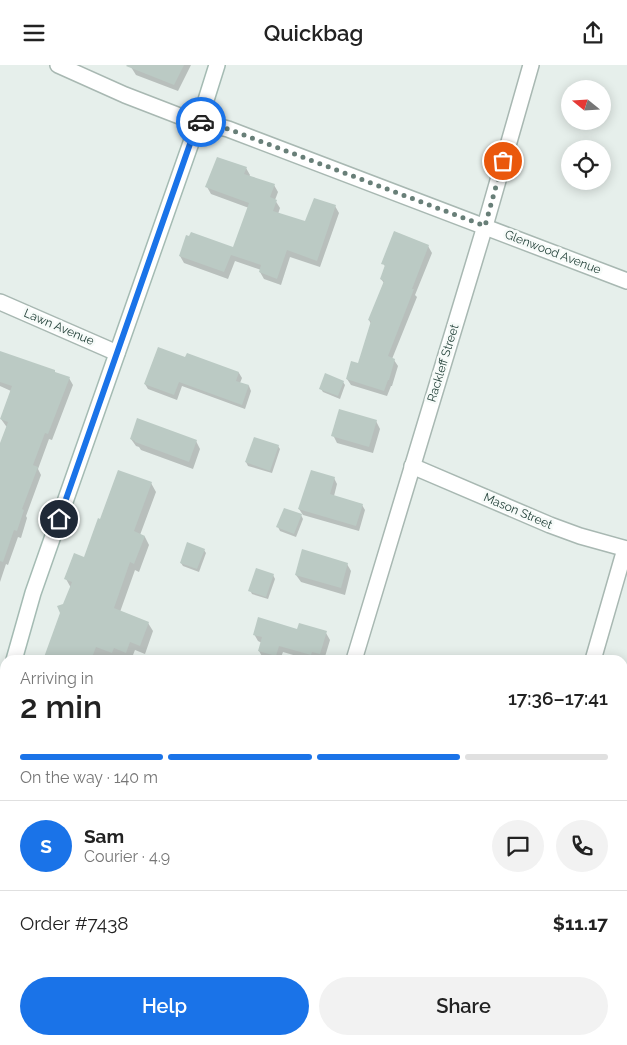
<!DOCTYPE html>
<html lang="en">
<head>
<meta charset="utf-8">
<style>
  :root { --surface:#fff; --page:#f2f2f2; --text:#222; --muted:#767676; --line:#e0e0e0; --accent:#1a73e8 }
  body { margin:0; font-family:Raleway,sans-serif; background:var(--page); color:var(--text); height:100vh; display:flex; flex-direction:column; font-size:19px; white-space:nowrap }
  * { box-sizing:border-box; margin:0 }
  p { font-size:16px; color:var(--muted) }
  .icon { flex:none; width:28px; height:28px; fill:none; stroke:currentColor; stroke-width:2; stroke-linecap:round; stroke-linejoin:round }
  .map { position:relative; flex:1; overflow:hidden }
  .drawer { position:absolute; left:0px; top:590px; width:628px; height:390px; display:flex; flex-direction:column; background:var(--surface); border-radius:15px 15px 0 0; box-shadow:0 2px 12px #0003 }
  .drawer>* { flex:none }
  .needle { width:32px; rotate:288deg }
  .controls { position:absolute; left:561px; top:15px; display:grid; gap:10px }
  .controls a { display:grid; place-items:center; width:50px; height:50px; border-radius:50%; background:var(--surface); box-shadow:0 2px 12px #0003; font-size:25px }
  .pin { position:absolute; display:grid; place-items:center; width:42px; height:42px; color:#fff; margin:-21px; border:2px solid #fff; border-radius:50%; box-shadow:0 1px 5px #0007 }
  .courier { position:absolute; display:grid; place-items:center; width:50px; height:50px; margin:-25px; border:4px solid #1a73e8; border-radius:50%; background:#fff; color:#222; box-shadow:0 1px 6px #0007 }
  .head em { font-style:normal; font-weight:600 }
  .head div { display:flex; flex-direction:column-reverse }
  .head { display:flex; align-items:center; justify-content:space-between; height:85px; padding:0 20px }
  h1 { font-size:32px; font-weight:600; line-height:38px }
  .bar { display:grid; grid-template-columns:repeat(4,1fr); gap:8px 5px; align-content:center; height:60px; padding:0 20px }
  .bar i { height:6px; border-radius:4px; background:var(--line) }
  .bar .current { background:var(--accent) }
  .bar p { grid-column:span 4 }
  .line { display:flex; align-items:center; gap:12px; padding:0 20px; border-top:1px solid var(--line) }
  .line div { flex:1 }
  .round { display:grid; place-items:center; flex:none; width:52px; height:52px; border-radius:26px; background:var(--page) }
  .primary-button { display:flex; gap:10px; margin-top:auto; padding:10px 20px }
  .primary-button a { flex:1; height:58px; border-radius:30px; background:var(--accent); color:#fff; font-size:20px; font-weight:600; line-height:58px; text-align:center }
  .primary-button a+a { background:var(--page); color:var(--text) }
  header { display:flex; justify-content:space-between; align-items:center; height:65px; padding:0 20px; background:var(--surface); font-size:22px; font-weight:600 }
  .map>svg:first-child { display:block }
</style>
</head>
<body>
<header><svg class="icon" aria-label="menu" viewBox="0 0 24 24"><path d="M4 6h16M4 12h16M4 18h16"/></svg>Quickbag<svg class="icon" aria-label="share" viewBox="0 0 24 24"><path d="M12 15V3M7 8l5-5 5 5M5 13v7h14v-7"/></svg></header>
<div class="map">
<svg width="627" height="980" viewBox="0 0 627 980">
  <rect width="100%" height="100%" fill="#e6efeb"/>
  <g fill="#0003">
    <path d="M132,0H191L178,26L136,10L131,2Z"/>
    <path d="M246,103L250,110L249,112L274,120L278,127L275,135L280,143L278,149L306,158L335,141L339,148L320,202L290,192L281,220L264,214L260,207L261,205L235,196L228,214L184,198L180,191L234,184L249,143L211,129L207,122Z"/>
    <path d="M428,181L432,188L415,230L417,232L392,294L394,295L398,301L392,321H391L387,331L351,320L347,314L359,300L371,259L369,255L384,218L381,214L386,203L383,198Z"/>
    <path d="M0,287L69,313L73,320L52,375L49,374L38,404L41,410L26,451L27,453L21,473L18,472L8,500L6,499L0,517V394L7,362L6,361L1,354L11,326L0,321Z"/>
    <path d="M186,294L239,308L242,313L240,318L249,321L251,326L245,344L182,321L177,335L148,324L145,319Z"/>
    <path d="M343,317L345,320L340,334L323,327L321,324Z"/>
    <path d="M376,356L380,364L373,388L337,378L333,370Z"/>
    <path d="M131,374L196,376L200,384L193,404L141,385L139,382L136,381Z"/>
    <path d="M278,381L280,384L272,408L248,401L246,397Z"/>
    <path d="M334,413L337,419L334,431L362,440L365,445L359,466L303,450L299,444Z"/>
    <path d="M151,418L156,427L140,470L145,472L149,480L139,507L135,505L120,547L148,558L153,566L145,589L135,585L131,595L119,591L117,595H44L71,523L66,514Z"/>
    <path d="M301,450L303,454L296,472L280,466L278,462Z"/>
    <path d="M204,485L206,488L199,507L183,501L181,498Z"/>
    <path d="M347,499L351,506L345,530L301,517L296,510Z"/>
    <path d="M273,510L275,514L268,534L252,529L250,525Z"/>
    <path d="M298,565L326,568L330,575L324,595L316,593L315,595H310L283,587L280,595H271L263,593L259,586L262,578L258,576L254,569Z"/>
    <path d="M272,975H363L366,980H275Z"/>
  </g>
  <g fill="#bbcac4">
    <path d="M127,0H184L174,20L126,1Z"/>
    <path d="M217,92L247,102L244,109L275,119L270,132L277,135L273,146L305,156L314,133L336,140L317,196L287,185L277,214L259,207L261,200L231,190L224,207L179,191L186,170L189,171L191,167L233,182L249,138L205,122Z"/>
    <path d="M394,166L429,180L412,224H414L388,291L395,294L389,315H388L384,326L346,314L351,296L358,298L371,256L368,255L384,216L380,214L385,200L381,199Z"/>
    <path d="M158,282L185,292L187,288L239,307L236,316L249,320L242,340L179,317L174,330L144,319Z"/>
    <path d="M0,286L55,305V307L70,312L48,369L45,368L33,400L38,402L22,444L24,445L17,466L14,465L3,497L0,496V378L8,357L0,354L12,321L0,317Z"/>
    <path d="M325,308L344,316L338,331L319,324Z"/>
    <path d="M339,344L377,355L369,382L331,371Z"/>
    <path d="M137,353L197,375L189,397L135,377V376L130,374Z"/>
    <path d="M254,372L279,380L270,406L245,397Z"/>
    <path d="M118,405L152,417L134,466L145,471L134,499L130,497L114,543L149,557L140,581L130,577L126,588L114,583L112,588L96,582L91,595H43L60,548L57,541L63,539L72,517L64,514L74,488L84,492L98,453L100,454Z"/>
    <path d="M311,405L335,412L330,429L363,439L356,461L298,444Z"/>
    <path d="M284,443L302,449L294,469L276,462Z"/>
    <path d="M187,477L205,484L197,504L180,498Z"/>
    <path d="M302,484L348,498L341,523L295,510Z"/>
    <path d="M256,503L274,509L266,532L248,526Z"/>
    <path d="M258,552L297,564L299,558L327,566L320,589L312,587L311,590L279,581L276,591L258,586L262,572L253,570Z"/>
  </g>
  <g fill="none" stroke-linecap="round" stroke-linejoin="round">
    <defs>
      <g id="street">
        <path d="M58,0L125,30L182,52L228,64L627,216"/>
        <path d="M0,237L117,288"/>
        <path d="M412,401L550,460L580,471L627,484"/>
        <path d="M354,595L485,161L531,0"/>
        <path d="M593,595L625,484"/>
        <path d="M185,980L186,975"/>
      </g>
      <g id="secondary">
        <path d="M14,595L33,528L206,35L217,0"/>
        <path d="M0,658L5,633"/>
        <path d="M0,743L5,744"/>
        <path d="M474,975L483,980"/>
      </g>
    </defs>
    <use href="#street" stroke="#a8b8b2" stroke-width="18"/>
    <use href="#secondary" stroke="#a4bbb3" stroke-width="18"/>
    <use href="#street" stroke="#fff" stroke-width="15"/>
    <use href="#secondary" stroke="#fff" stroke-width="15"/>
  </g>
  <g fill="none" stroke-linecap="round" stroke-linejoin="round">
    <path stroke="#687f78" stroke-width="5" stroke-dasharray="0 9" d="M201,57L228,64L485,161L503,96"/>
    <path stroke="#1a73e8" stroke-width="6" d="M59,454L198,56L201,57"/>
  </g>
  <g text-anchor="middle" stroke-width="5" stroke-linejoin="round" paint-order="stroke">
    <g font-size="12" fill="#24423a" stroke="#f7fbf9">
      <text transform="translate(553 187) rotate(21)" y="4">Glenwood Avenue</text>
      <text transform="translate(59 262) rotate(23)" y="4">Lawn Avenue</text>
      <text transform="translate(443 298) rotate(-73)" y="4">Rackleff Street</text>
      <text transform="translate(518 446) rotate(23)" y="4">Mason Street</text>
    </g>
  </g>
</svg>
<div class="controls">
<a><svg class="needle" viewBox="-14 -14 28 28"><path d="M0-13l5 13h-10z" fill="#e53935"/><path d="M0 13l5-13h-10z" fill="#767676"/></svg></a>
<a><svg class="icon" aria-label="locate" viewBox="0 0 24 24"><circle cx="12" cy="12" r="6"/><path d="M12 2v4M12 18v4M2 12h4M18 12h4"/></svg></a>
</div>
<div class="pin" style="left:503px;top:96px;background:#ea580c"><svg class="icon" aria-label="bag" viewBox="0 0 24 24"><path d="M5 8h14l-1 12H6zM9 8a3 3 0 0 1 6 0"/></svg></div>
<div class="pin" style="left:59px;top:454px;background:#1f2937"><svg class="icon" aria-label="home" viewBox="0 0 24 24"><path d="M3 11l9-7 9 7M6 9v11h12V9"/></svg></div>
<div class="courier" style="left:201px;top:57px"><svg class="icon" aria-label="car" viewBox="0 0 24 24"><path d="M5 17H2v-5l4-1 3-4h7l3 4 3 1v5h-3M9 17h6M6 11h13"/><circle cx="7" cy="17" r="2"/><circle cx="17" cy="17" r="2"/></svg></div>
<section class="drawer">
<div class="head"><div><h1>2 min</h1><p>Arriving in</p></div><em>17:36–17:41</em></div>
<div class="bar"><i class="current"></i><i class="current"></i><i class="current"></i><i></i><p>On the way · 140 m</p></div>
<div class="line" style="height:90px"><b class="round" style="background:var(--accent);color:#fff">S</b><div><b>Sam</b><p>Courier · 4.9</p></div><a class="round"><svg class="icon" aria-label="chat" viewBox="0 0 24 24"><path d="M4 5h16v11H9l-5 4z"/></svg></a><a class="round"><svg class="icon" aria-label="phone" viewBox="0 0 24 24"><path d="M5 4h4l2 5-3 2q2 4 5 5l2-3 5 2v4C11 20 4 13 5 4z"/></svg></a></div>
<div class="line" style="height:65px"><div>Order #7438</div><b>$11.17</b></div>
<div class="primary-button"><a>Help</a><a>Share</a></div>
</section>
</div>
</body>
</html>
